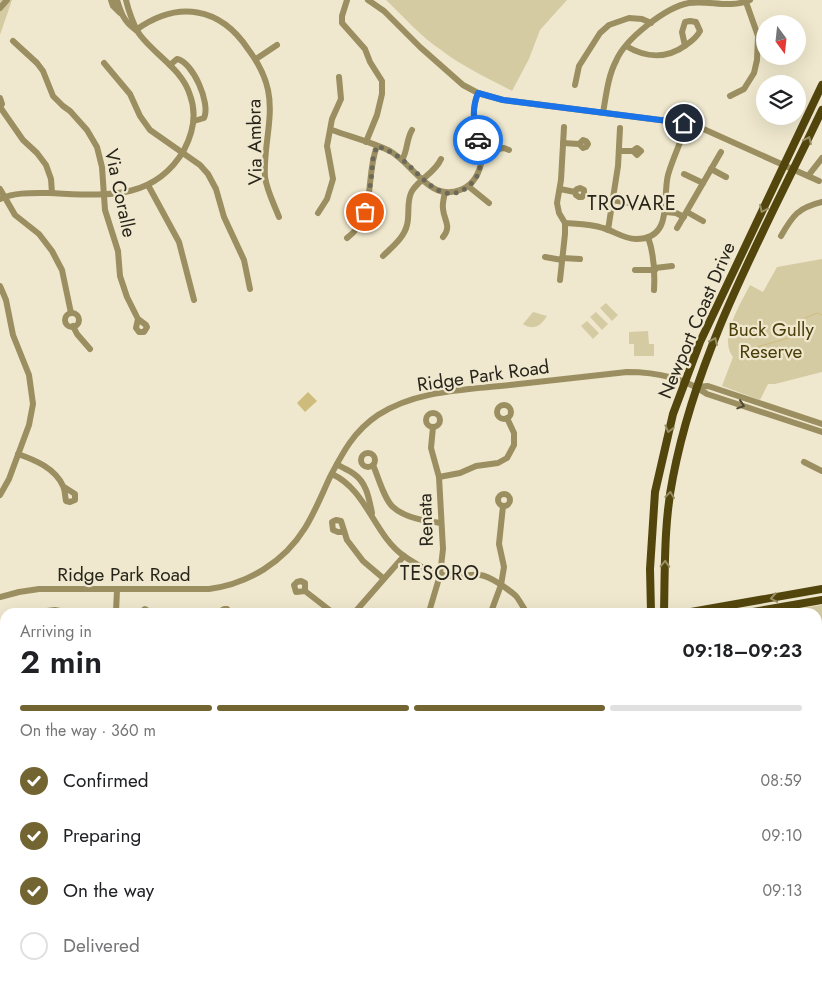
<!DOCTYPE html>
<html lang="en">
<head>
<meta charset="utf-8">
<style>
  :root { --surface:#fff; --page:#f6f6f6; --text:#202124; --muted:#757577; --line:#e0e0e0; --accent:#726532 }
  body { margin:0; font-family:Jost,sans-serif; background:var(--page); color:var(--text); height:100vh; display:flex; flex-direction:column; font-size:19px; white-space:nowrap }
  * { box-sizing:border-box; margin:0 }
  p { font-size:16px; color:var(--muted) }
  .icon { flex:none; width:28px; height:28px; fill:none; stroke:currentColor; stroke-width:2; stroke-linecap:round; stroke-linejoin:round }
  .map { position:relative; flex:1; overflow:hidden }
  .sheet { position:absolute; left:0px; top:608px; width:822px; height:376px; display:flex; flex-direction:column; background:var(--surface); border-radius:15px 15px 0 0; box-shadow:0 5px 20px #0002 }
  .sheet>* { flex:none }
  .needle { width:32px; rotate:165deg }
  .controls { position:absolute; left:756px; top:15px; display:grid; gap:10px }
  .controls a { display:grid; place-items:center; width:50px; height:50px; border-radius:50%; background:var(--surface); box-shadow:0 5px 20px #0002; font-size:25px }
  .pin { position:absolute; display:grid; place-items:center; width:42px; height:42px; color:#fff; margin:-21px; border:2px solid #fff; border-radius:50%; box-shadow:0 1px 5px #0007 }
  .courier { position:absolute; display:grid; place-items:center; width:50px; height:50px; margin:-25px; border:4px solid #1a73e8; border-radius:50%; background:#fff; color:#222; box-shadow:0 1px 6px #0007 }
  .headline em { font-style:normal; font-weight:600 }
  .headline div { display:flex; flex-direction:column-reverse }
  .headline { display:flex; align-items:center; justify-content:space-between; height:85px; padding:0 20px }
  h1 { font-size:32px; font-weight:600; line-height:38px }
  .bar { display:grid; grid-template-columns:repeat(4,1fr); gap:8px 5px; align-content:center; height:60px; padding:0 20px }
  .bar i { height:6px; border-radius:4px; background:var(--line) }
  .bar .active { background:var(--accent) }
  .bar p { grid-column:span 4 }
  ol { padding:0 20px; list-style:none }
  li { display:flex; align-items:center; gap:15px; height:55px }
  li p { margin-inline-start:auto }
  li .icon { padding:5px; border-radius:50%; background:var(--accent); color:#fff; stroke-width:4 }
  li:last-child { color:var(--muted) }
  li i { width:28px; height:28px; border:2px solid var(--line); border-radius:50% }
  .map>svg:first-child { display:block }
</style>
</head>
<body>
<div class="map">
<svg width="822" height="983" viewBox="0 0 822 983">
  <rect width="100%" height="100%" fill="#efe8ce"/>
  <g fill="#d5cba3">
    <path d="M0,0H12L0,35Z"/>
    <path d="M386,0H567L540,30L529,59L512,91C488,78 463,67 441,50C420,36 404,17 386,0Z"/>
    <path d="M822,259V372L775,384H768L760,400L722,386L733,357C718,339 741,303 750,285L763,292L777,267Z"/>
    <path d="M606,303L618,315L612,321L600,308Z"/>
    <path d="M533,312L547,316C541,326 533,331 523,324Z"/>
    <path d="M596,312L608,324L602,330L590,317Z"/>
    <path d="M587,321L599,333L593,339L581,326Z"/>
    <path d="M648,331L649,344H654V356H634V344H629V332Z"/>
    <path d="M822,605V719L818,718V612H780Z"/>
    <path d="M818,728H822V980L818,977Z"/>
    <path d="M0,754L5,755V979H740L741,983H0Z"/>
  </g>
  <path fill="#cdbc7c" d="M308,392L317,401L305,412L297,403Z"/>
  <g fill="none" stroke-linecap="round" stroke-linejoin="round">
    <path stroke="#cdbc7c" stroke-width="1" d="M757,347L799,335L803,319L817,313L822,315"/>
    <g stroke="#9b8e60" stroke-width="6">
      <path d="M111,0L113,6L120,13"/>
      <path d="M117,0C121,13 124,22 136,30"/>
      <path d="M347,0L342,16V23L365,49L370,62L382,81V94L377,115L366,142"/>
      <path d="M368,0L384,11L420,47L463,85L478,93L503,100L683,123L699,127L819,181"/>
      <path d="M0,8L7,0"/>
      <path d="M136,30C178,0 220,7 248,49C257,61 265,75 268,90C274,118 263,148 265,177C267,191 274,204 279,217"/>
      <path d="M13,41L37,63L43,71L53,96L63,106L70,111L87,130L97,147L102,167L105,210L118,251L120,276L127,297L138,319L146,325L147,327L144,332H139L136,328L138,319"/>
      <path d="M626,46C646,58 667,59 686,45C692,41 697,37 700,31L696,22L690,21L685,22L682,32L685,46"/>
      <path d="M256,59L277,45"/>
      <path d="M104,63L130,94L140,116L150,130L200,165L208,174L216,189L224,217L244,260L250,289"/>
      <path d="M170,65L177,59C193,62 211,104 204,118L194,121"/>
      <path d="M575,85L579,66L600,33L609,25L629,18L642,19L651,23"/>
      <path d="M730,96L744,89L754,73L757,60L758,36L746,2"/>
      <path d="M0,98L2,104L0,107"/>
      <path d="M0,107L23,140L37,153L46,165L51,179L52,193"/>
      <path d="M603,113C606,96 608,76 616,61C625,39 666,7 689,3C710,0 729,9 750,0"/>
      <path d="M332,130C351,137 372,142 390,151C413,164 430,202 460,190C472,186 478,176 481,164C482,137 467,120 478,93"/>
      <path d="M563,143L579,144L583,148L586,147L588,144L586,141L583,140L579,144"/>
      <path d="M619,151H633L637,155L641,151L637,148L633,151"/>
      <path d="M480,152L504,148L509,150"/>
      <path d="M402,160C408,150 406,140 412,130"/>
      <path d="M711,169L726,177"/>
      <path d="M684,174L703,183"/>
      <path d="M808,176L822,158"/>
      <path d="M148,185L179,242L194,300"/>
      <path d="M468,186L489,203"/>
      <path d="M0,189L15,215L39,234L52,251L62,270L71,313"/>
      <path d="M560,189L575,192L577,189L580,188L584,190V194L582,197H579L576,195L575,192"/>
      <path d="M0,199C15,192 33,193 49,193C101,195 153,203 184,150C193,133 197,114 190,95C182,69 156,56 140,35C134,27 128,9 126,0"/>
      <path d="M612,200L629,203"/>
      <path d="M666,212L676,213L684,217"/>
      <path d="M687,212L703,221"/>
      <path d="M318,213L327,199L333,179L327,146L332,119L341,99L339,77"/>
      <path d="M565,223C577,224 591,224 603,228C614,231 624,239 636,239C674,239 662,198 668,175C673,157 682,141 686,124"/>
      <path d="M677,228L721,152"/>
      <path d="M608,230L618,166L620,128"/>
      <path d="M781,236C793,215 798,208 822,202"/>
      <path d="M443,237C452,227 444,220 443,209C442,204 444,198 445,192"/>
      <path d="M648,237C654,254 655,272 654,290"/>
      <path d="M347,238C377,216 365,176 377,146"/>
      <path d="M383,256C392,247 404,238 407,225C410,214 406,201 412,191C420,178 435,173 441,159"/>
      <path d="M545,257L562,260"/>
      <path d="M562,258L580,259"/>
      <path d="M655,268L672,266"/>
      <path d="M635,270H655"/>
      <path d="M560,280L565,234V223L559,213L557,203L561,180L564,127"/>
      <path d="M0,286L6,300L13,335L29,375L33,404L29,425L9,479L0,495"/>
      <circle cx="72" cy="320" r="7"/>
      <path d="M73,326L77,334L90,349"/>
      <path d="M697,387L708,386L822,424"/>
      <circle cx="504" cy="412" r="7"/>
      <circle cx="433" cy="420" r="7"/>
      <circle cx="368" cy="460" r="7"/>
      <path d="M18,454C35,460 55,468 63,486C65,490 65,496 66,501L70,502L75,500V494L64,487"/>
      <path d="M804,462L822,471"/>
      <path d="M337,464C342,468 349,470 354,474C367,483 369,499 372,513"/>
      <path d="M373,465C378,476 384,499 393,507C405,518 426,521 441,523"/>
      <path d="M332,474C367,490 374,535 404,556C412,562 433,574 442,575C454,578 467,574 480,575C490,576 508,589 516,596C520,601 523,607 526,612"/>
      <path d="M439,477L460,473L476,466L498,463L507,458L514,445V433L507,418"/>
      <circle cx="504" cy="500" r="6"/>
      <path d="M344,532H338L333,530L332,522L336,520L341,521L347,540L363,561L383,578"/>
      <path d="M305,591V583L301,581L297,582L294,585L296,592L305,591L332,612"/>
      <path d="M0,597L19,592L39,589H209C248,584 284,562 305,528C315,512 322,494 330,477C343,452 354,431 378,415C417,390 465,390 510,385C549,381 588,376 627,372C654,372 684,378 707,394L822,432"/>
      <path d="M39,612L55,610L65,612"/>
      <path d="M116,612L117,590"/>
      <path d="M141,612L145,609L150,612"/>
      <path d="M219,612L224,609H227L229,612"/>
      <path d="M355,612L404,556"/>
      <path d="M429,612L440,575L443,549L439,477L431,448L433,427"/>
      <path d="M491,612L501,585L504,567L499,544L503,506"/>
      <path d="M0,629L5,626"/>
      <path d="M0,663L5,684"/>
      <path d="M0,694L5,692"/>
      <path d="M632,983L648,979L666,983"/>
    </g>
    <g stroke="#53460d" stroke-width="8">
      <path d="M651,612L650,569L655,492L673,414L700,342L822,85"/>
      <path d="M664,612C665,567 664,521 673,477C698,346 766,229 822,110"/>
      <path d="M691,612L822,589"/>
      <path d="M753,612L822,600"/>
      <path d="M744,979L745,983"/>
      <path d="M756,979L757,983"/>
    </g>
  </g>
  <defs><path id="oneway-chevron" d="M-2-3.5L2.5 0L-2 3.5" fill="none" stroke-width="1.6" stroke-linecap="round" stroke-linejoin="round" transform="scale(1.25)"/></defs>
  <g stroke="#998f64">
    <use href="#oneway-chevron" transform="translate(808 140) rotate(-65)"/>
    <use href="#oneway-chevron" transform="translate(763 209) rotate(115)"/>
    <use href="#oneway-chevron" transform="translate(714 341) rotate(-66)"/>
    <use href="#oneway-chevron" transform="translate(669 429) rotate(105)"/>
    <use href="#oneway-chevron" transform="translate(670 495) rotate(-83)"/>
    <use href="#oneway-chevron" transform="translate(665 564) rotate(-88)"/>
    <use href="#oneway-chevron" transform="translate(774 598) rotate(170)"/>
  </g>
  <use stroke="#504933" href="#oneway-chevron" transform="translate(741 405) rotate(18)"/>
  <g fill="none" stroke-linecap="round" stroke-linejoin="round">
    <path stroke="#6d695a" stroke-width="5" stroke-dasharray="0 9" d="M365,212L371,181L373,158L377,146C387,150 396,154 404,161C422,176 444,210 471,184C484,171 481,156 478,140"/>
    <path stroke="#1a73e8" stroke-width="6" d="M478,140C474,122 471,111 478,93L503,100L684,123"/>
  </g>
  <g text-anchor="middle" stroke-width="4.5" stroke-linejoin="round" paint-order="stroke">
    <g font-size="19" fill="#27241b" stroke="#efe8ce">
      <text transform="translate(254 142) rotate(-91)" y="7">Via Ambra</text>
      <text transform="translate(121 193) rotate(78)" y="7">Via Coralle</text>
      <text transform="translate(696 320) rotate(-67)" y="7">Newport Coast Drive</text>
      <text transform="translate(483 375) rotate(-8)" y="7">Ridge Park Road</text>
      <text transform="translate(425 520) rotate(-92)" y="7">Renata</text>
      <text x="124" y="581">Ridge Park Road</text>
    </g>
    <g font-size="19" fill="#493d08" stroke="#efe8ce">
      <text x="771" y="336">Buck Gully<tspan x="771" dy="22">Reserve</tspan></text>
    </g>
    <g font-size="20" letter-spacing="1" fill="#27241b" stroke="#efe8ce">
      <text x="632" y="210">TROVARE</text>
      <text x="440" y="580">TESORO</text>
    </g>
  </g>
</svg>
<div class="controls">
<a><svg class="needle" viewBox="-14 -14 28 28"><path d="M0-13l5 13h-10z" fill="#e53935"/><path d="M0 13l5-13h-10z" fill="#757577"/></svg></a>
<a><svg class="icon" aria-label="layers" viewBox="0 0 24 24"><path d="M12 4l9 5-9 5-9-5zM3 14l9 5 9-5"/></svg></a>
</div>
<div class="pin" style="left:365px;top:212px;background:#ea580c"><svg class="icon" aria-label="bag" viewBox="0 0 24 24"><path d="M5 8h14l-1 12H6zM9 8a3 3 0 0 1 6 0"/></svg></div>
<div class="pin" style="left:684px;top:123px;background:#1f2937"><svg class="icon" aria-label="home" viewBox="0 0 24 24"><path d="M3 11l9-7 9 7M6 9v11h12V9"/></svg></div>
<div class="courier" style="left:478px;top:140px"><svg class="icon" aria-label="car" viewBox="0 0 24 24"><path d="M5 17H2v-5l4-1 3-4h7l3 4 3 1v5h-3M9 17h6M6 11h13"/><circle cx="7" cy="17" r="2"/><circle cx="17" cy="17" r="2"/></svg></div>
<section class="sheet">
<div class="headline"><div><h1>2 min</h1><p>Arriving in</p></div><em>09:18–09:23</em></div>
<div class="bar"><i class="active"></i><i class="active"></i><i class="active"></i><i></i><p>On the way · 360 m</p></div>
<ol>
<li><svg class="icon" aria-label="check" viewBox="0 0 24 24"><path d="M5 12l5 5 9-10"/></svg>Confirmed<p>08:59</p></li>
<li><svg class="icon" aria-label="check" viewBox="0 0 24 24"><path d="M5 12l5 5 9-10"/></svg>Preparing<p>09:10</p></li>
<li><svg class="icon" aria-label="check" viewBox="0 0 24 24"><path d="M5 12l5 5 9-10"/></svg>On the way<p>09:13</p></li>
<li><i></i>Delivered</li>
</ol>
</section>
</div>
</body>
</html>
